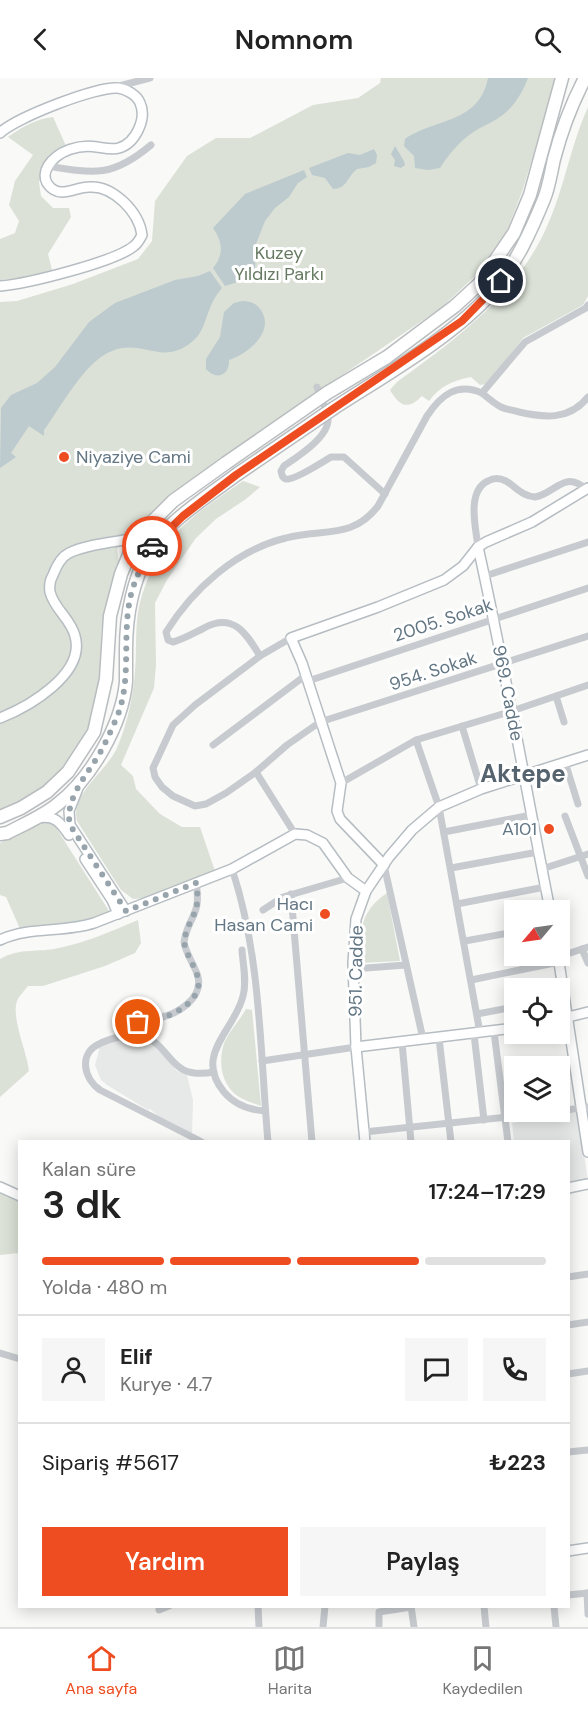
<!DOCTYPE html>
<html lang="tr">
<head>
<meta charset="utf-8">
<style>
  :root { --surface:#fff; --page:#f6f6f6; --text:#222; --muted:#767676; --line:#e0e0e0; --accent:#ee4d21 }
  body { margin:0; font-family:"DM Sans",sans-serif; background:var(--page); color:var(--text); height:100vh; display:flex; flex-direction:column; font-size:22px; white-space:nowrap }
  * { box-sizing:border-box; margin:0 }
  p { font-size:20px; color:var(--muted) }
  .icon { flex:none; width:33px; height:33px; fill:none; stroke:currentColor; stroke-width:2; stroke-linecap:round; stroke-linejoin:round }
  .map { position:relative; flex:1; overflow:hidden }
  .side { position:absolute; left:18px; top:1062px; width:552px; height:468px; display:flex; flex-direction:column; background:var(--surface); border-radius:0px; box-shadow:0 3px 15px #0003 }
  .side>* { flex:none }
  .needle { width:39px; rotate:241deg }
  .fabs { position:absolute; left:504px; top:822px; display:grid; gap:12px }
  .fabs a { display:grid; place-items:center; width:66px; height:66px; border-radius:0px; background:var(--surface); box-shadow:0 3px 15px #0003; font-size:30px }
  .pin { position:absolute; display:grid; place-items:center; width:51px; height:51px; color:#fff; margin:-26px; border:3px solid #fff; border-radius:50%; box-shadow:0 2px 6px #0007 }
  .courier { position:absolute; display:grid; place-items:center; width:60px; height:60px; margin:-30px; border:4px solid #ee4d21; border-radius:50%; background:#fff; color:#222; box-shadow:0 2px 8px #0007 }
  .headline em { font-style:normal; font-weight:600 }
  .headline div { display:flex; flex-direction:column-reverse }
  .headline { display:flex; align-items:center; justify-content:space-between; height:102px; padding:0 24px }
  h1 { font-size:39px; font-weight:600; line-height:45px }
  .bar { display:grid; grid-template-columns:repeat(4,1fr); gap:9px 6px; align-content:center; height:72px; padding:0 24px }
  .bar i { height:8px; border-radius:4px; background:var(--line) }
  .bar .on { background:var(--accent) }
  .bar p { grid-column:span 4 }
  .line { display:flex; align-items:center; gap:15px; padding:0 24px; border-top:2px solid var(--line) }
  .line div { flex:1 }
  .round { display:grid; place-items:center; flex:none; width:63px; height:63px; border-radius:0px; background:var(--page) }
  .action { display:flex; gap:12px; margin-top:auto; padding:12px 24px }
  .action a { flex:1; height:69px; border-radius:0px; background:var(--accent); color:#fff; font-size:24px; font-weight:600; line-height:69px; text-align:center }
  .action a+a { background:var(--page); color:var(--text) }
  header { display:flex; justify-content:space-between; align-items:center; height:78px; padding:0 24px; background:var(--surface); font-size:27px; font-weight:600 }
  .tabs { display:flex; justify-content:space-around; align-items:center; height:84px; border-top:2px solid var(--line); background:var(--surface); font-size:16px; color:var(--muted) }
  .tabs a { display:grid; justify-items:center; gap:3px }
  .tabs .on { color:var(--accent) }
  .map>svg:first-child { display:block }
</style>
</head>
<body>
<header><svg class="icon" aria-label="back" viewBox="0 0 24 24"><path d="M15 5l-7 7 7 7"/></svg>Nomnom<svg class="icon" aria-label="search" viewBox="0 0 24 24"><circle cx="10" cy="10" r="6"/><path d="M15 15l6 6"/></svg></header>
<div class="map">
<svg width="588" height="1549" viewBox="0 0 588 1549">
  <rect width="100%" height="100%" fill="#f9f9f7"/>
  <g fill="#e7e8e8">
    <path d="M132,958H142L152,965L177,993L187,997L193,1022L192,1056L158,1038L150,1031L148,1032L107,1007L101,1002L95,987L99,972L97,968Z"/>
    <path d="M578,1034L588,1103L569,1106L568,1064L514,1063L512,1045Z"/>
  </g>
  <g fill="#dbe1d7">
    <path d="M381,0H557L522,114L506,155L475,198L441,230L298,327L185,411L142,446L117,471L119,485L107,523L101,556L102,599L96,631L84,660L63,692L43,710L24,723L0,735V224L17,223L73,206L138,181L152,163L155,123L187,78L216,60H250L313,27L358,20L380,5Z"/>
    <path d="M588,29V218L583,227L523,260L487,306L480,307L471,299C454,302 440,308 429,323L422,318C408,332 400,329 390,312L397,304C452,264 510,222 542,159C563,118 569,71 588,29Z"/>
    <path d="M53,39L66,68L47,83L39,104L41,118L53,130H69L71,139L48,176L52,192L40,198L0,202V161L15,155L19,143L9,127L15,103L33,77L8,59C22,49 36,41 53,39Z"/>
    <path d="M243,403L260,409L246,421L216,441L196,460L167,502L155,525L156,587L154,610L121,687L133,698L136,711L160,736L182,749H200L215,793L146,820L133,821L121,812L77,743C70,716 106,694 117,670C127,647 133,618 135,594C137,569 134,541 142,517C146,505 151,493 156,483C174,447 212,425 243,403Z"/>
    <path d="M47,742L53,745L109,833L108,837L82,849L21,853L6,819L0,817V765L29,748Z"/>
    <path d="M387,815L400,883L360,885C360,854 359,834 387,815Z"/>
    <path d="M138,842L141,865L135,875L105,888L43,908H28C25,912 19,918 17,923C11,940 27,974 29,993L0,1019V881C21,869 38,875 59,870C87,864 112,853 138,842Z"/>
    <path d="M246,931L252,932L261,1028C253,1025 242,1022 235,1016C220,1003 218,980 225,963C231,951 240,942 246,931Z"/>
    <path d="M0,1112L12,1120L19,1122V1175L0,1177Z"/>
  </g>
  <g fill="#bdcace">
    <path d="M488,0H528C522,16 512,32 497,41C489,46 480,49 472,55C459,64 449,76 440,90L428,92L415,90L414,78L404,68L405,61C435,40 479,46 488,0Z"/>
    <path d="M395,68L404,83L405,87L401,90L394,88L395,82L391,76Z"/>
    <path d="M374,71L377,77L376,85L369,89L357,91C347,99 347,111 333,111L325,100L312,97L309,90L348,75L360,77Z"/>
    <path d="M304,92L307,99L298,105L289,119L275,130L265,143L256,166L255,197L248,201L225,208L213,190C224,177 223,164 213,150L245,116Z"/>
    <path d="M210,193L222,210C217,216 213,222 210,230C205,241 204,253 194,262C163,290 143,260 112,273C85,283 61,329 44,352V358L29,348L11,375L16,379L0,390L1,330L11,317L37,305L55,289L89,244L115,225L175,202L198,198Z"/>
    <path d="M242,223C251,223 258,226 262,234C274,255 247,276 229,282C230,297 216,303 206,291V281L220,259L224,234L234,225Z"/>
  </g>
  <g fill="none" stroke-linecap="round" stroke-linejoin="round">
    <defs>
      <g id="secondary">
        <path d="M0,55C15,40 97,8 118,10C126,11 137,17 140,25C147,40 136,65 119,70C112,72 104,70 97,69C80,66 58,72 48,88C45,93 44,100 47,105C50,110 56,114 62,114C71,114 80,109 89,109C113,107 139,134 142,157C140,161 138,165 134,168C115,184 26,206 0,208"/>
        <path d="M478,469C505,590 526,711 550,832"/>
        <path d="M0,640C28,629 86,596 75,558C71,541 54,531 50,514C49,508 50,502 53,497C56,489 61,479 69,475C87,466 116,464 136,460"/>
        <path d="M78,710L69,733L70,747L126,833"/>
        <path d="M38,740C55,737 60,744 69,757"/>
        <path d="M85,781L112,822L118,836"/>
        <path d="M384,787L340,741L337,733L341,705L302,585L291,560L378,529L444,502L463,488L478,469L486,464L532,444L588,410"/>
        <path d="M0,862C30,848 63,855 94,845L232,791L295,756L307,757L323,765L348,800L366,813"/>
        <path d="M558,878L588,1074"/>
        <path d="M560,941L588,934"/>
        <path d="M356,969L514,950"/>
        <path d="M365,1064L356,969L353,885L356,841L366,813L389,779L412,752L439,729L481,711L588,677"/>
        <path d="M0,1109L20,1118"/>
        <path d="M568,1110L588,1106"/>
        <path d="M568,1473L588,1470"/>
      </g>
      <g id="highway">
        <path d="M327,315L387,279L455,228L479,206L514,155L530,117L562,0"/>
        <path d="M334,330C385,297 454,258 493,213C516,186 531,153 544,121C549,109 551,94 554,81C561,54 572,25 585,0"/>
        <path d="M0,739L21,730L47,714L68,694L94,654L106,601L110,538L121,496L136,460L173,423L226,385"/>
        <path d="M0,756L7,755C24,746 44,738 59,725C92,699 122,646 126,604C126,593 126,582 126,572C126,538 132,505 148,475C162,447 211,416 236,397"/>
      </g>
    </defs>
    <use href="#secondary" stroke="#b6bdc2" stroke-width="12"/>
    <use href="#highway" stroke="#b9bdc0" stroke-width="15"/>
    <g stroke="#c7cbcf" stroke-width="7">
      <path d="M115,9L150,0"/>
      <path d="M48,88C95,96 113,99 151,67"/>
      <path d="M317,309C320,319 327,331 328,341C329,359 297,379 284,388L281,393C282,397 282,400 286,401C293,403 323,384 331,379H344L385,416"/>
      <path d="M482,315C488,320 495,326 501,329C507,332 514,332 519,334C545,340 570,342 588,319"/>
      <path d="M478,469C476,451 466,413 488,403C493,400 500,400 506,403C516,409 522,418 535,419C556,415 564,392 586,411"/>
      <path d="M485,498L588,464"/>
      <path d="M291,560L260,578L195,627L173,647L153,690L155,699L162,709L173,718L195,728L206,726L226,715L256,694L287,667L320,644L588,558"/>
      <path d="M260,578C246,555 233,534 204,550C194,555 184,561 173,564L168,562L166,554C193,511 236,472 286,460C322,450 352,462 378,428L427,338C441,317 457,304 482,315L525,264L586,230L588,227"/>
      <path d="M308,603L588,510"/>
      <path d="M556,618L564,644"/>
      <path d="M462,648L481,711"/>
      <path d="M416,662L439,729L480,955"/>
      <path d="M213,667L306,597"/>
      <path d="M565,684L578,726"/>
      <path d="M256,694L295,756"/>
      <path d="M341,705L416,662L509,634L588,607"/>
      <path d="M565,738L588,798"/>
      <path d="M444,754L531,737"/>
      <path d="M384,787L423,961"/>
      <path d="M451,790L538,774"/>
      <path d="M232,791C261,878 260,973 268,1064"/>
      <path d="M542,791L588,776"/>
      <path d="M291,816L312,1064"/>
      <path d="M457,826L545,809"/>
      <path d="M263,832L283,819L348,800"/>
      <path d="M465,863L514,854"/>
      <path d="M582,871L588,885"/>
      <path d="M242,872C243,887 247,903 243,918C235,952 193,977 224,1014C235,1027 249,1032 265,1033"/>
      <path d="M558,879L588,869"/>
      <path d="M353,891L406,887"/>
      <path d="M471,902L559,884"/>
      <path d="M477,936L514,929"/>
      <path d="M494,954L508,1064"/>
      <path d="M135,955V948L141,942C147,940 153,942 159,940C177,936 203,921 198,899C195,887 186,877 184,864C188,838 202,838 196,805"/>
      <path d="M474,956L484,1042"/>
      <path d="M439,960L451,1064"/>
      <path d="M402,964L411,1064"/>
      <path d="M262,983L356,969"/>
      <path d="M560,1033L588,1029"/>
      <path d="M364,1054L556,1034"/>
      <path d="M202,1064L100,1012C84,1001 78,976 99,966C110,960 124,958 135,955C175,964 164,1003 214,994"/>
      <path d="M568,1199L588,1196"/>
      <path d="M568,1247L588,1244"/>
      <path d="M0,1275L20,1281"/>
      <path d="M568,1296L588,1293"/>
      <path d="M568,1374L588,1372"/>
      <path d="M587,1515L588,1536"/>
      <path d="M568,1517L588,1515"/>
      <path d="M258,1528L259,1549"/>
      <path d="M411,1528L414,1549"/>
      <path d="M484,1528L486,1549"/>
      <path d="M554,1528L556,1549"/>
      <path d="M159,1532L169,1528"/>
      <path d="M323,1549L325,1528"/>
      <path d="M379,1549V1534L411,1529"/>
    </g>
    <use href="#secondary" stroke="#fff" stroke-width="9"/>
    <use href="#highway" stroke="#fff" stroke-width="12"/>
    <defs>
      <g id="highway-bridge">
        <path d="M226,385L327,315"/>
        <path d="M236,397L334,330"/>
      </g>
    </defs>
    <use href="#highway-bridge" stroke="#b9bdc0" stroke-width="15" stroke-linecap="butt"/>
    <use href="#highway-bridge" stroke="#fff" stroke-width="12"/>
  </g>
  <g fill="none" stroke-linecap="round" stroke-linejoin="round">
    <path stroke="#97a4ac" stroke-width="6" stroke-dasharray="0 10.8" d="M138,944C145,940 150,942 157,941C175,938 203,921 198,900C195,888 186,877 184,864C188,838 202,837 196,805L126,833L70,747C64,720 89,695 101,673C107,662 112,650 117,639C132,602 122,560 130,521C133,505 142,488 148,473L152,468"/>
    <path stroke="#ee4d21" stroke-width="8" d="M152,468L183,438L236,397L462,243L501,203"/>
  </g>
  <g fill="#ee4d21" stroke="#fff" stroke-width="2">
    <circle cx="64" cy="379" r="6"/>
    <circle cx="549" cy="751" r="6"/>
    <circle cx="325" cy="836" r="6"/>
  </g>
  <g text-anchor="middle" stroke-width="6" stroke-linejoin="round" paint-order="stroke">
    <g font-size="18" fill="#677a62" stroke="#fff">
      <text x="279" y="181">Kuzey<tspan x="279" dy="21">Yıldızı Parkı</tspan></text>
    </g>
    <g font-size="18" fill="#627684" stroke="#fff" text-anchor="end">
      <text x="76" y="385" text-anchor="start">Niyaziye Cami</text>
      <text x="537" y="757">A101</text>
      <text x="313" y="832">Hacı<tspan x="313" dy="21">Hasan Cami</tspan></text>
    </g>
    <g font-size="18" fill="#627684" stroke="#fff">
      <text transform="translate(443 542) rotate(-18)" y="6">2005. Sokak</text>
      <text transform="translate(433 593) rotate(-18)" y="6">954. Sokak</text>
      <text transform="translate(508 615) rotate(79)" y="6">969. Cadde</text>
      <text transform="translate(356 893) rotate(-89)" y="6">951. Cadde</text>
    </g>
    <g font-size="24" font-weight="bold" fill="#55636e" stroke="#fff">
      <text x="523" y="704">Aktepe</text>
    </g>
  </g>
</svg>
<div class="fabs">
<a><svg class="needle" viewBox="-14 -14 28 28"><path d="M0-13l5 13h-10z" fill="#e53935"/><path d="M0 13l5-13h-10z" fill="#767676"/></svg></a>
<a><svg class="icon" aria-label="locate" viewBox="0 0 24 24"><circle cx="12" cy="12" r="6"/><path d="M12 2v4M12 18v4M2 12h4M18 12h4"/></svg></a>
<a><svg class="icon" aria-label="layers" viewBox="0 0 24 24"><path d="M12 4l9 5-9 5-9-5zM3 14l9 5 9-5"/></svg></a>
</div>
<div class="pin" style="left:138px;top:944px;background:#ea580c"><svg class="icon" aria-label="bag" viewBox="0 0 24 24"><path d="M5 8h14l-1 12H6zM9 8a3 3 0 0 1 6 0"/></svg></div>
<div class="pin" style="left:501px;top:203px;background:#1f2937"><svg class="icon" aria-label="home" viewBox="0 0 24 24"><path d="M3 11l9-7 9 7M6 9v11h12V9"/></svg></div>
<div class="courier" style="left:152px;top:468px"><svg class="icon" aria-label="car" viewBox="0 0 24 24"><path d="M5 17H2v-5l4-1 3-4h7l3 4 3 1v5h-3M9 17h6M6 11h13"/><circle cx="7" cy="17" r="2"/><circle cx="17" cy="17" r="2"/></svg></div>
<section class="side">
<div class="headline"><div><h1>3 dk</h1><p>Kalan süre</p></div><em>17:24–17:29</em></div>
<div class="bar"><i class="on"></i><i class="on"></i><i class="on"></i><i></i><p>Yolda · 480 m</p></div>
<div class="line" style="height:108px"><a class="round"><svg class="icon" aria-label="person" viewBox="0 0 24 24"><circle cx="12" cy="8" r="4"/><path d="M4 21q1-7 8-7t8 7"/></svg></a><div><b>Elif</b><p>Kurye · 4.7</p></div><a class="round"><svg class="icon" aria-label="chat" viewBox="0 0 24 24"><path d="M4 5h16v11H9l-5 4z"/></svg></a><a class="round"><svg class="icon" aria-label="phone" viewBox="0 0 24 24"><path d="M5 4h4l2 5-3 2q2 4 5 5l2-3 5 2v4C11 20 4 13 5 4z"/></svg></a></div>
<div class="line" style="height:78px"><div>Sipariş #5617</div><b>₺223</b></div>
<div class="action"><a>Yardım</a><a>Paylaş</a></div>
</section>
</div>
<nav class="tabs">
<a class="on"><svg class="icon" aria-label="home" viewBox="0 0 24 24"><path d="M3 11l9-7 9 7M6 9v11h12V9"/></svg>Ana sayfa</a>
<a><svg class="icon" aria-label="map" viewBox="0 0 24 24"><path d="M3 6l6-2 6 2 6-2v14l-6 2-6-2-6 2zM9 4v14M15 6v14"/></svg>Harita</a>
<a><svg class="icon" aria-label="saved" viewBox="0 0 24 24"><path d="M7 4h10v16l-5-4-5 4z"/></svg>Kaydedilen</a>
</nav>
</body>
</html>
